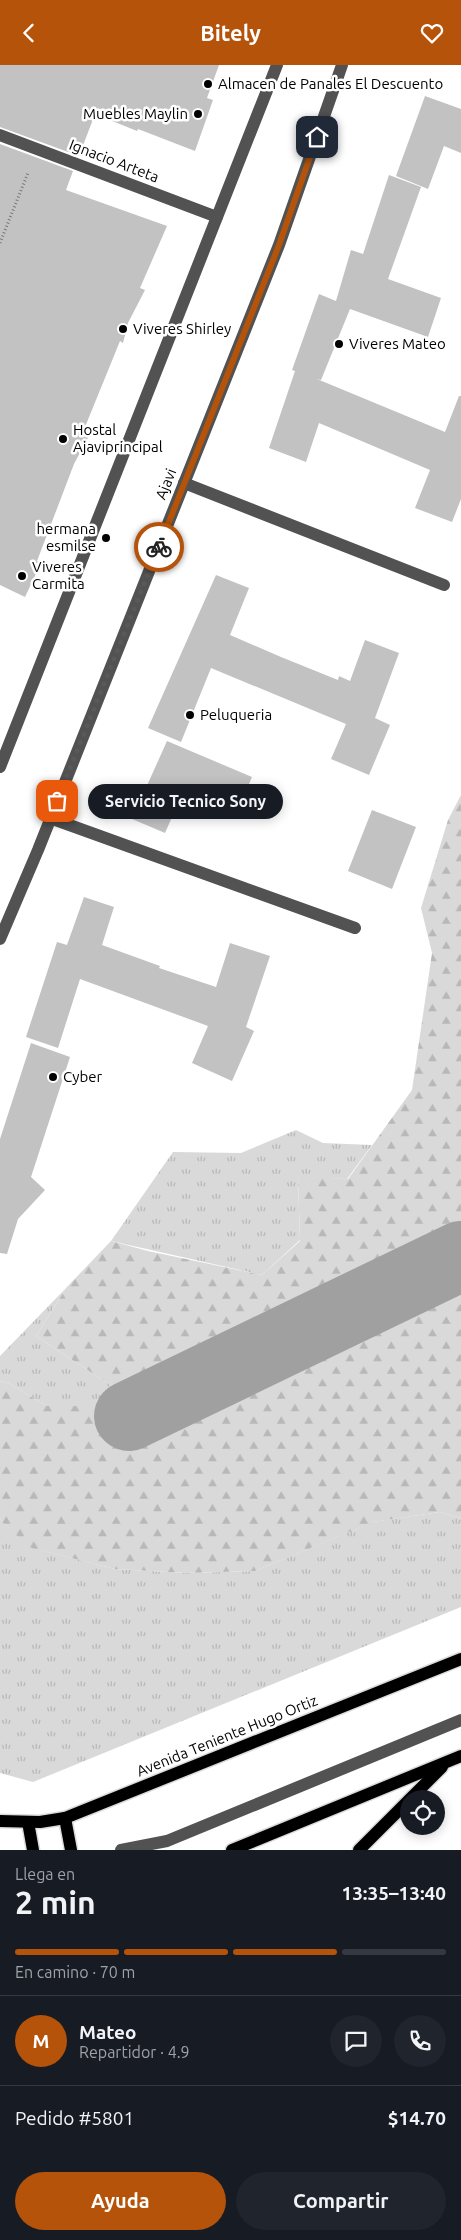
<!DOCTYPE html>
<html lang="es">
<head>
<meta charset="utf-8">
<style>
  :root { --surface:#171b24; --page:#20242c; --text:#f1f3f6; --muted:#9ea1a6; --line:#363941; --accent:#b45309 }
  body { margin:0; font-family:Ubuntu,sans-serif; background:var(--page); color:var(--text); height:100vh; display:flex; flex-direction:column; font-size:19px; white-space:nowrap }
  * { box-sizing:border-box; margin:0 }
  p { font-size:16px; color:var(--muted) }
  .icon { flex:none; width:28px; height:28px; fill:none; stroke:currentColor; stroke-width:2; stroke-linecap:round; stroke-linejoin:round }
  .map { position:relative; height:1785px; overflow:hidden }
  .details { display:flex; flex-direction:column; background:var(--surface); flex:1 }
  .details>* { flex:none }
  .controls { position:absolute; left:400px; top:1725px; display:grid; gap:10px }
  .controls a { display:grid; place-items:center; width:45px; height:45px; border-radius:50%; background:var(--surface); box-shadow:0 2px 12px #0003; font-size:25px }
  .pin { position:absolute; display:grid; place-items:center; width:42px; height:42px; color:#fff; margin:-21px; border-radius:10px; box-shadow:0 2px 8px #0006 }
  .courier { position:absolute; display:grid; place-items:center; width:50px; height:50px; margin:-25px; border:4px solid #b45309; border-radius:50%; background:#fff; color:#222; box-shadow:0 1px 6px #0007 }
  .bubble { position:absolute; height:35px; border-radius:18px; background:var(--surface); box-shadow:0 2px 12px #0003; font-size:16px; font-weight:600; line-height:35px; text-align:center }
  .overview em { font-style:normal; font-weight:600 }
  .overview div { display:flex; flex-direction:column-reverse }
  .overview { display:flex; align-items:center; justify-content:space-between; height:85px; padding:0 15px }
  h1 { font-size:32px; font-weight:600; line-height:38px }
  .bar { display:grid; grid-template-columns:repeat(4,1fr); gap:8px 5px; align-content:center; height:60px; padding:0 15px }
  .bar i { height:6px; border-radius:4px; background:var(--line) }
  .bar .on { background:var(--accent) }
  .bar p { grid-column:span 4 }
  .line { display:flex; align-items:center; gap:12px; padding:0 15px; border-top:1px solid var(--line) }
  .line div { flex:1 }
  .round { display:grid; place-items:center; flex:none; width:52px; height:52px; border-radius:26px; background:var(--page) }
  .cta { display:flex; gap:10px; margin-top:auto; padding:10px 15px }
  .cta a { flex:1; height:58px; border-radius:30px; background:var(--accent); color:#fff; font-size:20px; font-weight:600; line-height:58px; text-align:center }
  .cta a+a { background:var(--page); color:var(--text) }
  header { display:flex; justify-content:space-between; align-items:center; height:65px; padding:0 15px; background:var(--accent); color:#fff; font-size:22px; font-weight:600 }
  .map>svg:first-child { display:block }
</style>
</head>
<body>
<header><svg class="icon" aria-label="back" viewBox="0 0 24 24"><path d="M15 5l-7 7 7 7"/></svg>Bitely<svg class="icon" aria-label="heart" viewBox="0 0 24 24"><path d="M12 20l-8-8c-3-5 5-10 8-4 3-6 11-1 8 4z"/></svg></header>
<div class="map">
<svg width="461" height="1785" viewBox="0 0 461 1785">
  <defs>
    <pattern id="grass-tufts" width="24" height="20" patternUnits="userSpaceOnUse" patternTransform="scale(1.25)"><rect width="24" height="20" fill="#d9d9d9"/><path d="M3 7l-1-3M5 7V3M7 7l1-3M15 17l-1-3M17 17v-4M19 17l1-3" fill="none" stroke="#b8b8b8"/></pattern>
    <pattern id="forest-firs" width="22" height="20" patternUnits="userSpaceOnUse" patternTransform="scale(1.25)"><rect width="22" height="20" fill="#d9d9d9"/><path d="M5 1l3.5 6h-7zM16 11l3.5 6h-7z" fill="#b8b8b8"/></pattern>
  </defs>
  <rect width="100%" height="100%" fill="#fff"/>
  <g fill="url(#grass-tufts)">
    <path d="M296,1065L323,1078L372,1080L347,1114L298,1112L300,1175L262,1210L111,1176L173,1087L241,1088Z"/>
    <path d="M66,1223L36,1271L121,1327L100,1341H47L8,1318L0,1316V1291Z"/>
    <path d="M440,1447L461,1453V1542L33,1717L0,1708V1454L29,1482L115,1504L186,1508L255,1506L372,1457Z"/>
  </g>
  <path fill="url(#forest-firs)" d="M461,730V1453L440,1447L373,1457L255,1506L186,1508L115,1504L28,1482L0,1454V1316L8,1318L47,1341H100L121,1327L36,1271L66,1223L111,1176L148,1186L262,1210L300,1176L298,1111L348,1114L412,1025L432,888L421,843L448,755Z"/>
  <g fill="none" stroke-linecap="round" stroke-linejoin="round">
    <path stroke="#a0a0a0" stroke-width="70" d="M129,1351L461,1191"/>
  </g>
  <g fill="#c2c2c2">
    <path d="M0,0H219L207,33L213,35L195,86L138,64L137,66L95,49L79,91L0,62Z"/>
    <path d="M425,31L461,44V88L444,81L428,124L396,111Z"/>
    <path d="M0,79L73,106L66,125L167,161L140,223L145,225L128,258L123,278L120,276L85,362L92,365L74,399L37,496L41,498L25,532L0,520Z"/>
    <path d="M389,110L421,122L388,214L441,233L428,272L350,244L321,315L317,314L445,367L459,331H461V434L452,457L415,443L430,405L319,358L306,397L269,383L295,306L292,305L319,229L336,236L351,185L363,189Z"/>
    <path d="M216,510L249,523L230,570L281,592L338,615L339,611L350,616L365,575L399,588L375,653L390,660L369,710L331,694L346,659L211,603L181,677L148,663Z"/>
    <path d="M167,676L252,712L237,747L184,725L165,768L132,754Z"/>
    <path d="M372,745L416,762L392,824L348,806Z"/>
    <path d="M84,832L114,842L102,880L160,901L159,903L216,922L230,878L270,891L246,962L254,966L232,1016L192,998L208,961L80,914L58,983L26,972L57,877L67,880Z"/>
    <path d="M31,978L70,992L31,1112L45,1125L18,1154L7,1189L0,1188V1074Z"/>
  </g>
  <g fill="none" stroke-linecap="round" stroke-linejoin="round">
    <defs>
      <g id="major">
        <path d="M410,1734L442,1702"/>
        <path d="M65,1753L71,1785"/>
        <path d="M0,1756L40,1757L65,1753L461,1594"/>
        <path d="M28,1757L33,1785"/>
        <path d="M232,1785L461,1691"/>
        <path d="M359,1785L409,1735"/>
      </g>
    </defs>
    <use href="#major" stroke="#dbdbdb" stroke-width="15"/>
    <path stroke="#747474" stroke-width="3" stroke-dasharray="1 2.5" stroke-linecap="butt" d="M0,178L28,108"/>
    <g stroke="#525252" stroke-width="12">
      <path d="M0,70L217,152"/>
      <path d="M184,418L444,520"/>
      <path d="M0,702L277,0"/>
      <path d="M50,753L355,863"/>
      <path d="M0,874L38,785L279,180L342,0"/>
      <path d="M121,1785L167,1776L461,1655"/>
    </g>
    <use href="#major" stroke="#000" stroke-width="12"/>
  </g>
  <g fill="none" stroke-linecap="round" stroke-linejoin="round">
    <path stroke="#595959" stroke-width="5" stroke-dasharray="0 9" d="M57,736L159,482"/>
    <path stroke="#b45309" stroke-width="6" d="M159,482L279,180L317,72"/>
  </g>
  <g fill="#000" stroke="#fff" stroke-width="2">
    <circle cx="208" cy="19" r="5"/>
    <circle cx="198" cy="49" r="5"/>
    <circle cx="123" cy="264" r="5"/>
    <circle cx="339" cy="279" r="5"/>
    <circle cx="63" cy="374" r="5"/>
    <circle cx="106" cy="473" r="5"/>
    <circle cx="22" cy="511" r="5"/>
    <circle cx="190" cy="650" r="5"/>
    <circle cx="53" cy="1012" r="5"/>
  </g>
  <g text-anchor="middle" stroke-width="5" stroke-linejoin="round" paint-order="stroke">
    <g font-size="15" fill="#000" stroke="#fff" text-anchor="start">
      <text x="218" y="24">Almacen de Panales El Descuento</text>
      <text x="188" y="54" text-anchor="end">Muebles Maylin</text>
      <text x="133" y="269">Viveres Shirley</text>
      <text x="349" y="284">Viveres Mateo</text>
      <text x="73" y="370">Hostal<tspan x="73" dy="17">Ajaviprincipal</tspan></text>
      <text x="96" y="469" text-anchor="end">hermana<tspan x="96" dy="17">esmilse</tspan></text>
      <text x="32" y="507">Viveres<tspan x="32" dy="17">Carmita</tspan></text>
      <text x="200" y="655">Peluqueria</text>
      <text x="63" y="1017">Cyber</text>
    </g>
    <g font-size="15" fill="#000" stroke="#fff">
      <text transform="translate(114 96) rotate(21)" y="5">Ignacio Arteta</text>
      <text transform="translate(166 419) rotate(-68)" y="5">Ajavi</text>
      <text transform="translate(227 1671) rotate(-22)" y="5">Avenida Teniente Hugo Ortiz</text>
    </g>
  </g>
</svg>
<div class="controls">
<a><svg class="icon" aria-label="locate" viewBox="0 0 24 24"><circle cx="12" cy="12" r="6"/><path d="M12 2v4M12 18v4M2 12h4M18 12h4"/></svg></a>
</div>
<div class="pin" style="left:57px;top:736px;background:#ea580c"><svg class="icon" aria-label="bag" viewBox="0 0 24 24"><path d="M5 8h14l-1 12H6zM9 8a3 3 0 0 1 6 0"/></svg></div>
<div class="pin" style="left:317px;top:72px;background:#1f2937"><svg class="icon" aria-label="home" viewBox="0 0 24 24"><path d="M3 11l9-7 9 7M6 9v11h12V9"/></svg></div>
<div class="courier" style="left:159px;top:482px"><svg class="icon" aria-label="bike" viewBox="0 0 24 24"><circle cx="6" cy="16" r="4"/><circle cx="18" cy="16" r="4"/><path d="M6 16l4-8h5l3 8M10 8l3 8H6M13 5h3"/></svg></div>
<div class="bubble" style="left:88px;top:719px;width:195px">Servicio Tecnico Sony</div>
</div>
<section class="details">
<div class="overview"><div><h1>2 min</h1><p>Llega en</p></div><em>13:35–13:40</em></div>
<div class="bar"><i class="on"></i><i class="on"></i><i class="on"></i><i></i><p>En camino · 70 m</p></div>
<div class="line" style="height:90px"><b class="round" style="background:var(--accent);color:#fff">M</b><div><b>Mateo</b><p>Repartidor · 4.9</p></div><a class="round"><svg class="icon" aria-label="chat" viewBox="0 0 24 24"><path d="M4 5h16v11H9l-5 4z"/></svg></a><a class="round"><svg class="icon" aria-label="phone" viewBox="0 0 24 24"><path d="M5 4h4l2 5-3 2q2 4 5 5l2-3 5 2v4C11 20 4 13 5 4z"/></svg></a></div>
<div class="line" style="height:65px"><div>Pedido #5801</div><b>$14.70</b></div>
<div class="cta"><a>Ayuda</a><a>Compartir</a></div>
</section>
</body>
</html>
